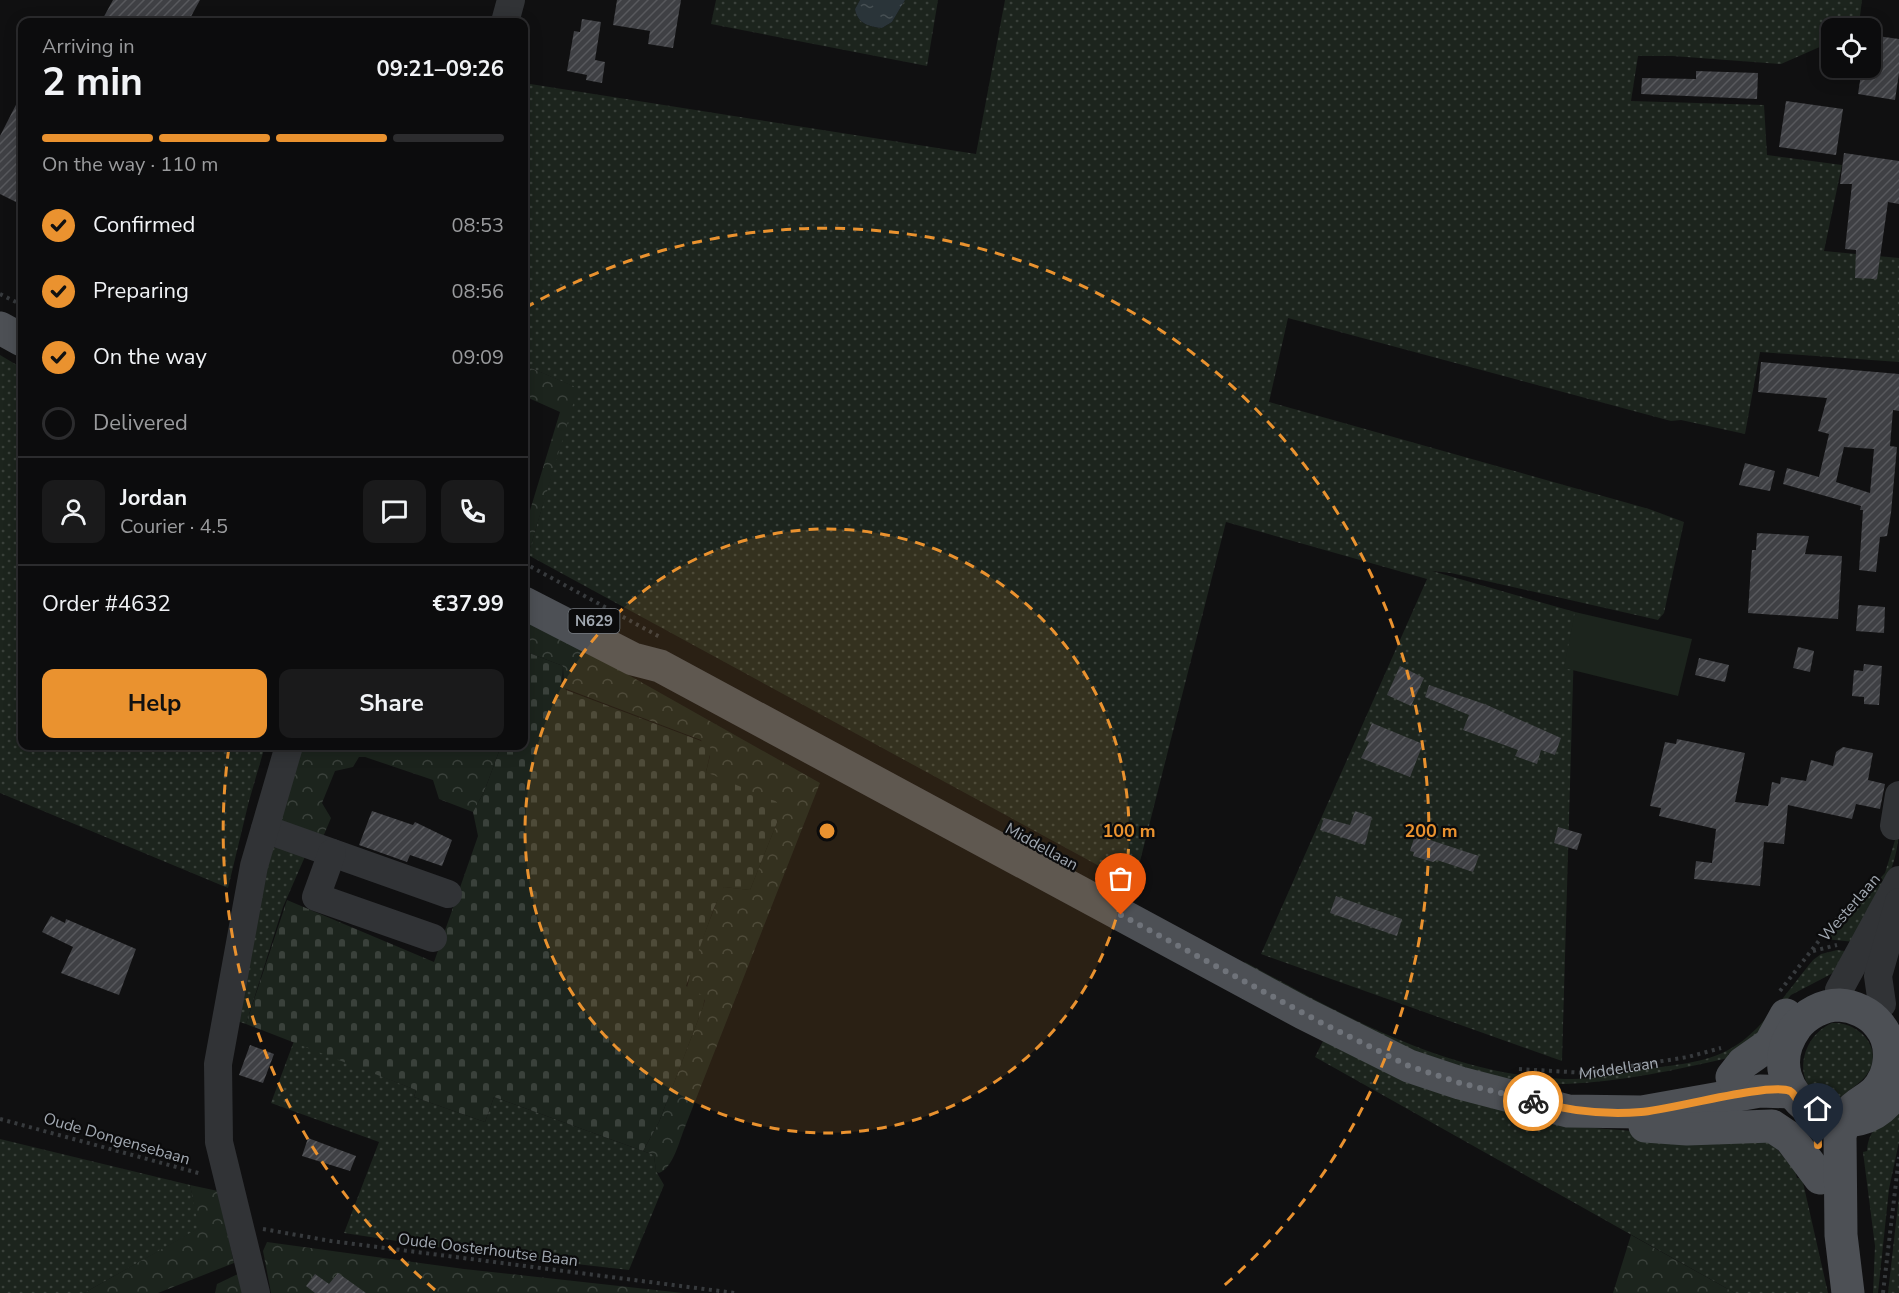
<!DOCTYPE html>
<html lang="en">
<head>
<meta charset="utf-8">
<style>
  :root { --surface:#0c0c0d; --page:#1a1a1b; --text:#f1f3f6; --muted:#9a9b9d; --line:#2c2c2e; --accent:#ea922f }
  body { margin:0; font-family:"Nunito Sans",sans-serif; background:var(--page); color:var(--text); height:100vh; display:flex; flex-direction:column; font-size:22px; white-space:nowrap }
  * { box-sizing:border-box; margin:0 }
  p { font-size:20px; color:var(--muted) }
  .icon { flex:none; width:33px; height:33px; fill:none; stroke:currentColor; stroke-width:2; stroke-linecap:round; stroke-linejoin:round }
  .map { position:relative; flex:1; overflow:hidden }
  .sheet { position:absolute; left:18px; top:18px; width:510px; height:732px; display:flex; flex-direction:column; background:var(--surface); border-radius:12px; box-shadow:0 3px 15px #0003,0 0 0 2px var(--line) }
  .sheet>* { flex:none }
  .tools { position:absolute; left:1821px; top:18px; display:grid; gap:12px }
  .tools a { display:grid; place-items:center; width:60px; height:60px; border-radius:12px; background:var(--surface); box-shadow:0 3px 15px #0003,0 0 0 2px var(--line); font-size:30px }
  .pin { position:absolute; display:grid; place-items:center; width:51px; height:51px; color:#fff; margin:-62px -26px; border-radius:50% 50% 50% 0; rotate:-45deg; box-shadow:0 0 6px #0007 }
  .pin .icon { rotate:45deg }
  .courier { position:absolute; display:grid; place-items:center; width:60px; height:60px; margin:-30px; border:4px solid #ea922f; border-radius:50%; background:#fff; color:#222; box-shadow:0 2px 8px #0007 }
  .overview em { font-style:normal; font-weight:700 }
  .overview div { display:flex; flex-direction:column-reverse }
  .overview { display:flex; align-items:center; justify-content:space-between; height:102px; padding:0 24px }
  h1 { font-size:39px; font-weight:700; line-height:45px }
  .bar { display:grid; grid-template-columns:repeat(4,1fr); gap:9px 6px; align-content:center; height:72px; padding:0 24px }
  .bar i { height:8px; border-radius:4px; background:var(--line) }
  .bar .selected { background:var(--accent) }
  .bar p { grid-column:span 4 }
  .line { display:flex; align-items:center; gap:15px; padding:0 24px; border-top:2px solid var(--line) }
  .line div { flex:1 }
  .round { display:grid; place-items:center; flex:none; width:63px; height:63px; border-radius:12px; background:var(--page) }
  ol { padding:0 24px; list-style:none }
  li { display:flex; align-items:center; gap:18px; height:66px }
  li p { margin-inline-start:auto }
  li .icon { padding:6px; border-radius:50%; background:var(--accent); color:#111; stroke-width:4 }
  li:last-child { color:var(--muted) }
  li i { width:33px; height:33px; border:3px solid var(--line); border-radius:50% }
  .button { display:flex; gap:12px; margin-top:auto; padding:12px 24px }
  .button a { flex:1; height:69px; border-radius:12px; background:var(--accent); color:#111; font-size:24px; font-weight:700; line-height:69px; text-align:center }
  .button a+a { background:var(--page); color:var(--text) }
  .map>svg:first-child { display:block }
</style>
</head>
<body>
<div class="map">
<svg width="1899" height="1293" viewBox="0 0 1899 1293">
  <defs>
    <pattern id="grass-dots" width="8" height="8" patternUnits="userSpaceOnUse" patternTransform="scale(1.5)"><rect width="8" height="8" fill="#1c241d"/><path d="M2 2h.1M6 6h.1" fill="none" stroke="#3a413b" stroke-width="1.8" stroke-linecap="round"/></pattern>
    <pattern id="forest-crowns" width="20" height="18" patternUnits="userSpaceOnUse" patternTransform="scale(1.5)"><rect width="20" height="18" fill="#1c241d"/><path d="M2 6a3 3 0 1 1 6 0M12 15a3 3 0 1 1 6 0" fill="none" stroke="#3a413b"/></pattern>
    <pattern id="cemetery-stones" width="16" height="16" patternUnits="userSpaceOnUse" patternTransform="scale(1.5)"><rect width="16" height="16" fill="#1c241d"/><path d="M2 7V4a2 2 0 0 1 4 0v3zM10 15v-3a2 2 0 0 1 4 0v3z" fill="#3a413b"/></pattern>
    <pattern id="water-ripples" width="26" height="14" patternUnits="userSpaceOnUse" patternTransform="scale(1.5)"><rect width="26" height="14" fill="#2a3439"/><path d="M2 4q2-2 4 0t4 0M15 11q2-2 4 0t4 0" fill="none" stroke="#464f53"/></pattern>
    <pattern id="building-hatch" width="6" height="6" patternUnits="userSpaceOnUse" patternTransform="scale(1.5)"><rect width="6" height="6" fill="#3f4044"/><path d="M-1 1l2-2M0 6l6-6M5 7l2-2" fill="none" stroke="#58595d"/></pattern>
  </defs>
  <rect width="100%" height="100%" fill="#101011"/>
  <g fill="url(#grass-dots)">
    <path d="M716,0H860L855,9C857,23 869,27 882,28L892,22L905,0H938L927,66L711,24Z"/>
    <path d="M1005,0H1862L1860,16L1853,28H1832L1831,42L1781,64L1673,56H1638L1631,101L1764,105L1767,155L1842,165L1824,251L1899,258V362L1760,352L1745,434L1681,420L1671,421L1288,318L1269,402L1649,509L1684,522L1664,613L1658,620L1451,573L1432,571L1575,612L1562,1061L1261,954L1427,579L1226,522L1134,885L528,555L577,388L524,365V83L976,154Z"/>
    <path d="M0,355L22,368V746H265L249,801L228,888L0,793Z"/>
    <path d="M1899,827C1899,869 1874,906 1855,942L1825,939L1839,921L1885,873Z"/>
    <path d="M270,844L307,852L283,907L246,1024L234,1020Z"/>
    <path d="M1837,950L1845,951L1835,972L1791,995L1745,1049L1728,1054V1058C1676,1070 1620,1082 1566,1084C1459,1088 1335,1014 1243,966L1245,962C1345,1016 1448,1076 1566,1079C1593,1080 1620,1074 1647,1069C1678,1064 1711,1063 1738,1044C1764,1027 1792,985 1813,960L1821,954Z"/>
    <path d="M1832,1023C1860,1021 1887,1051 1865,1077C1857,1086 1845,1092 1836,1102C1791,1096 1795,1039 1832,1023Z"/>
    <path d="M1324,1039L1502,1110L1557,1125L1708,1137L1769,1139L1795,1171L1797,1178H1802L1828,1293H1735L1315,1057Z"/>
    <path d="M294,1041L416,1090L414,1097L485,1122L494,1097L654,1155L656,1171L664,1185L629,1270L470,1252L344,1233L379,1142L271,1103Z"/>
    <path d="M1899,1107V1142L1889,1189L1878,1293H1873L1875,1246L1863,1152L1867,1151C1868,1129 1883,1120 1899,1107Z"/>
    <path d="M0,1139L190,1185L200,1228L84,1293H0Z"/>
    <path d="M1899,1196V1293H1888Z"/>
  </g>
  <g fill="url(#forest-crowns)">
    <path d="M524,365L578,388L528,555L524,553V530L560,412L524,396Z"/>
    <path d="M524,616L820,783L685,1127C679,1141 674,1167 659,1173L656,1172L654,1155L643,1151L659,1122L703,1007L705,1000L687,988L692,966L721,891L724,887L750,890L778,820L706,772L710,756L701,740L564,688L563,666L524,651Z"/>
    <path d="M296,746H501L484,792L473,812L439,799L433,780L365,757H359L353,767L335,771L322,803L331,818L323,837L278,822Z"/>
    <path d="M190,1185L218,1191L234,1263L158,1293H84L199,1228Z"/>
    <path d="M1631,1235L1735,1293H1613Z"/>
    <path d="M267,1242L464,1269L683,1293H271L263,1251Z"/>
    <path d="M242,1272L246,1293H215L217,1284Z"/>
  </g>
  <path fill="url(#cemetery-stones)" d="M524,651L563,666L562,684L566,690L709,744L711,750L706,772L781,804L778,820L750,890L724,887L714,908L686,986L705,997L703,1007L659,1122L643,1151L494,1097L485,1122L414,1097L416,1090L246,1024L287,900L434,962L478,836L473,812L484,792L501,746H524Z"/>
  <path fill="#1c241d" d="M1575,612L1692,639L1678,696L1564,668Z"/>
  <path fill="url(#water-ripples)" d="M860,0H905L892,22L882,28C869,27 857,23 855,9Z"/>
  <g fill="url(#building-hatch)" fill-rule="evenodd">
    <path d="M113,0H200L188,22H101Z"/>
    <path d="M617,0H681L673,48L648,44L650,31L613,25Z"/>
    <path d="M582,19L601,22L595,60L605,62L602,83L586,80L587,75L567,71L574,31L580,32Z"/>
    <path d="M1870,35L1899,39V73L1895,100L1858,94L1862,68H1870Z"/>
    <path d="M1696,71L1758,73L1757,99L1641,94L1642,78L1696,79Z"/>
    <path d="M22,93V205L0,194V136Z"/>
    <path d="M1786,101L1843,109L1836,155L1779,147Z"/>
    <path d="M1844,153L1899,161V204L1888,202L1877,279L1855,278L1856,250L1845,249L1852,184H1840Z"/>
    <path d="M1761,362L1899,374V411L1893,410L1890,446L1897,447L1891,513L1887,536L1880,537L1876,572L1859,570L1863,510H1860L1861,506L1783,484L1787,468L1819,477L1829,434L1818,431L1827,398L1758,392ZM1844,447L1874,449L1870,493L1836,482Z"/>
    <path d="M1745,463L1775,471L1770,491L1739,485Z"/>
    <path d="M1757,533L1809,536L1805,554L1842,556L1838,619L1748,613L1752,550H1756Z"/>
    <path d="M1858,605L1885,607L1884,633L1856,631Z"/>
    <path d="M1798,647L1814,651L1810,672L1793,668Z"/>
    <path d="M1699,658L1729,665L1725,682L1695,675Z"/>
    <path d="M1864,664L1882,666L1879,705L1864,704V697L1852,696L1854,670L1863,671Z"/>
    <path d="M1400,666L1424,678L1411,706L1387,695Z"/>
    <path d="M1429,685L1487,705L1561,738L1555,755L1541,750L1537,764L1515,756L1518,750L1463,730L1469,715L1425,697Z"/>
    <path d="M1372,723L1423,744L1410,777L1361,758L1369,742L1365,740Z"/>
    <path d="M1677,739L1745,753L1735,802L1768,806L1772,782L1780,784L1781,777L1806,781L1811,760L1833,766L1836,752L1843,747L1873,753L1868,780L1885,784L1880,809L1856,804L1852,819L1788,805L1784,844L1764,842L1760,886L1694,879L1696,861L1712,863L1716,829L1659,816L1661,808L1650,806L1665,742L1676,744Z"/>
    <path d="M372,811L413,825L415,822L452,840L442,866L410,855L407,862L359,845Z"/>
    <path d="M1355,811L1372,817L1365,845L1320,830L1324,818L1350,825Z"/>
    <path d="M1558,827L1582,834L1577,850L1554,843Z"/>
    <path d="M1415,835L1479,856L1473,872L1437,860L1433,862L1413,856L1414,852L1410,851Z"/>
    <path d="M1336,896L1402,919L1397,936L1330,913Z"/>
    <path d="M51,916L65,923L66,919L136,949L119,995L61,973L73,947L42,932Z"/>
    <path d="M250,1045L274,1054L263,1083L239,1075Z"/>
    <path d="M308,1138L356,1156L350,1171L302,1156Z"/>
    <path d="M338,1273L366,1293H315L306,1286L315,1274L329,1284Z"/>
  </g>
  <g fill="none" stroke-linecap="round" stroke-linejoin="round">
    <g stroke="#373a3d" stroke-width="4" stroke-dasharray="3 4.5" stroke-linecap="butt">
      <path d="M0,294L22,305"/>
      <path d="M524,563L660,637"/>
      <path d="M1813,951L1837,945"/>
      <path d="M1780,991L1828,929L1867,886"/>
      <path id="s1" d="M1519,1069L1586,1073L1688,1057L1721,1048"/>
      <path d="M0,1119L202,1174"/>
      <path d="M263,1229L331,1241L735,1293"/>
      <path d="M1883,1293L1899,1157"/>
    </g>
    <g stroke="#313336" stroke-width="28">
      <path d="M505,22L511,0"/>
      <path d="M1894,826L1899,795"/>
      <path d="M265,829L448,894"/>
      <path d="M332,853L316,897L433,938"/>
      <path d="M1839,990L1899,880"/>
      <path d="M1882,1004L1878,976L1899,902"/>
      <path d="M256,1293L219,1142L218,1064L254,866L289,746"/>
    </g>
    <g stroke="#4d5055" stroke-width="33">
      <path d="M0,328L22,340"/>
      <path d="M524,603L633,659L660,666L1303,1013L1409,1066L1460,1083L1568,1111L1642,1112L1760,1091L1792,1092"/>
      <path d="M1732,1077L1743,1063L1770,1044L1786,1015"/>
      <path d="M1645,1126L1687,1129L1772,1126L1790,1138L1820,1178"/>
      <path d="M1848,1293L1841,1235L1840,1136C1842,1129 1843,1121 1847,1115C1854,1104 1867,1100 1875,1092C1892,1074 1895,1044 1879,1025C1870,1013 1854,1006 1839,1005C1823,1005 1806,1014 1796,1027C1746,1096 1860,1165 1899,1084"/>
    </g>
  </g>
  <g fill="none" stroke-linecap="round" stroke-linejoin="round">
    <path stroke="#6f737a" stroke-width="6" stroke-dasharray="0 10.8" d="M1121,915L1320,1022L1409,1066L1460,1083L1533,1101"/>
    <path stroke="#ea922f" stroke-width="8" d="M1533,1101C1569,1111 1604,1115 1641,1112C1670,1110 1770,1082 1790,1091C1794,1093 1796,1099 1799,1102C1815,1120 1817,1119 1818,1145"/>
  </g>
  <circle cx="827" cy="831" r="302" fill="#ea922f" fill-opacity=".12"/>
  <g fill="none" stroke="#ea922f" stroke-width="3" stroke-dasharray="10 8">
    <circle cx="827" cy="831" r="302"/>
    <path d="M435 1290A604 604 0 0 1 229 747M525 308A604 604 0 0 1 1219 1290"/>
  </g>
  <g text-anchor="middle" stroke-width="4.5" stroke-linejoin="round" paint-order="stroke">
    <rect fill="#0b0b0c" stroke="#757a80" stroke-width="1.5" x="568.5" y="609" width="51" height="24" rx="4.5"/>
    <g font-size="15" font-weight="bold" fill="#a2a9b2">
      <text x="594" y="626">N629</text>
    </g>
    <g font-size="16" fill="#a2a9b2" stroke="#0b0b0c">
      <text transform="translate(1042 846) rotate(29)" y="6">Middellaan</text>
      <text transform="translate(1849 907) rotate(-49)" y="6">Westerlaan</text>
      <text dy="6" stroke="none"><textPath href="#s1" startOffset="100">Middellaan</textPath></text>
      <text transform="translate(117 1138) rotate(16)" y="6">Oude Dongensebaan</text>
      <text transform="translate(488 1249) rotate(7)" y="6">Oude Oosterhoutse Baan</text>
    </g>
  </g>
  <circle cx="827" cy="831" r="9" fill="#ea922f" stroke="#0b0b0c" stroke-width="3"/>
  <g font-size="18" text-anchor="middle" font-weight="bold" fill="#ea922f" stroke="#0b0b0c" stroke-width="4.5" stroke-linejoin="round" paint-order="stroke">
    <text x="1129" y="837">100 m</text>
    <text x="1431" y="837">200 m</text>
  </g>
</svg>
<div class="tools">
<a><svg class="icon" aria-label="locate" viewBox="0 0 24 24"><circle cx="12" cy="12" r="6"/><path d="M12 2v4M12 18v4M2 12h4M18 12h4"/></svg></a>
</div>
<div class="pin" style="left:1121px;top:915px;background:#ea580c"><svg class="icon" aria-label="bag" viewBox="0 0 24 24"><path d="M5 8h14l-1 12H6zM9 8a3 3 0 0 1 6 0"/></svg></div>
<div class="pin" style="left:1818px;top:1145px;background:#1f2937"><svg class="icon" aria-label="home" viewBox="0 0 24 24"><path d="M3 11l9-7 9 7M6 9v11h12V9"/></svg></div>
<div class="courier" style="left:1533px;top:1101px"><svg class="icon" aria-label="bike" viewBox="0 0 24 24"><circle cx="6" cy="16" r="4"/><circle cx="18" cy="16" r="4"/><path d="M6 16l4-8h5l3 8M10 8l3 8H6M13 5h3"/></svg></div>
<section class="sheet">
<div class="overview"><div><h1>2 min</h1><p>Arriving in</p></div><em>09:21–09:26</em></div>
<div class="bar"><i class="selected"></i><i class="selected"></i><i class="selected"></i><i></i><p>On the way · 110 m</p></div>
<ol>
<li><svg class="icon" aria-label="check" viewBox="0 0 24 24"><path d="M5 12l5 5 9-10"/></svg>Confirmed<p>08:53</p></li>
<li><svg class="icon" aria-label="check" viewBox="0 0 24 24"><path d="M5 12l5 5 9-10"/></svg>Preparing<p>08:56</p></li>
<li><svg class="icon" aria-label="check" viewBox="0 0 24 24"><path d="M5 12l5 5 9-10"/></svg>On the way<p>09:09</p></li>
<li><i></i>Delivered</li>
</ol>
<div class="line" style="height:108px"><a class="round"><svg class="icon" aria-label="person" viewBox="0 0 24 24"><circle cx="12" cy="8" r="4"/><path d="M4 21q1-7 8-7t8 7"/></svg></a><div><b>Jordan</b><p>Courier · 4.5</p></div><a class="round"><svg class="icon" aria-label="chat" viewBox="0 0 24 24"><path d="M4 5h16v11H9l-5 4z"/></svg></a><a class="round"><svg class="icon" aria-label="phone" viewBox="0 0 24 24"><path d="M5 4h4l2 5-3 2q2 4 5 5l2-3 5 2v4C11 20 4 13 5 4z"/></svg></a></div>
<div class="line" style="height:78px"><div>Order #4632</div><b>€37.99</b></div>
<div class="button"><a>Help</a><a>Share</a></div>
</section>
</div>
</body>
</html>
